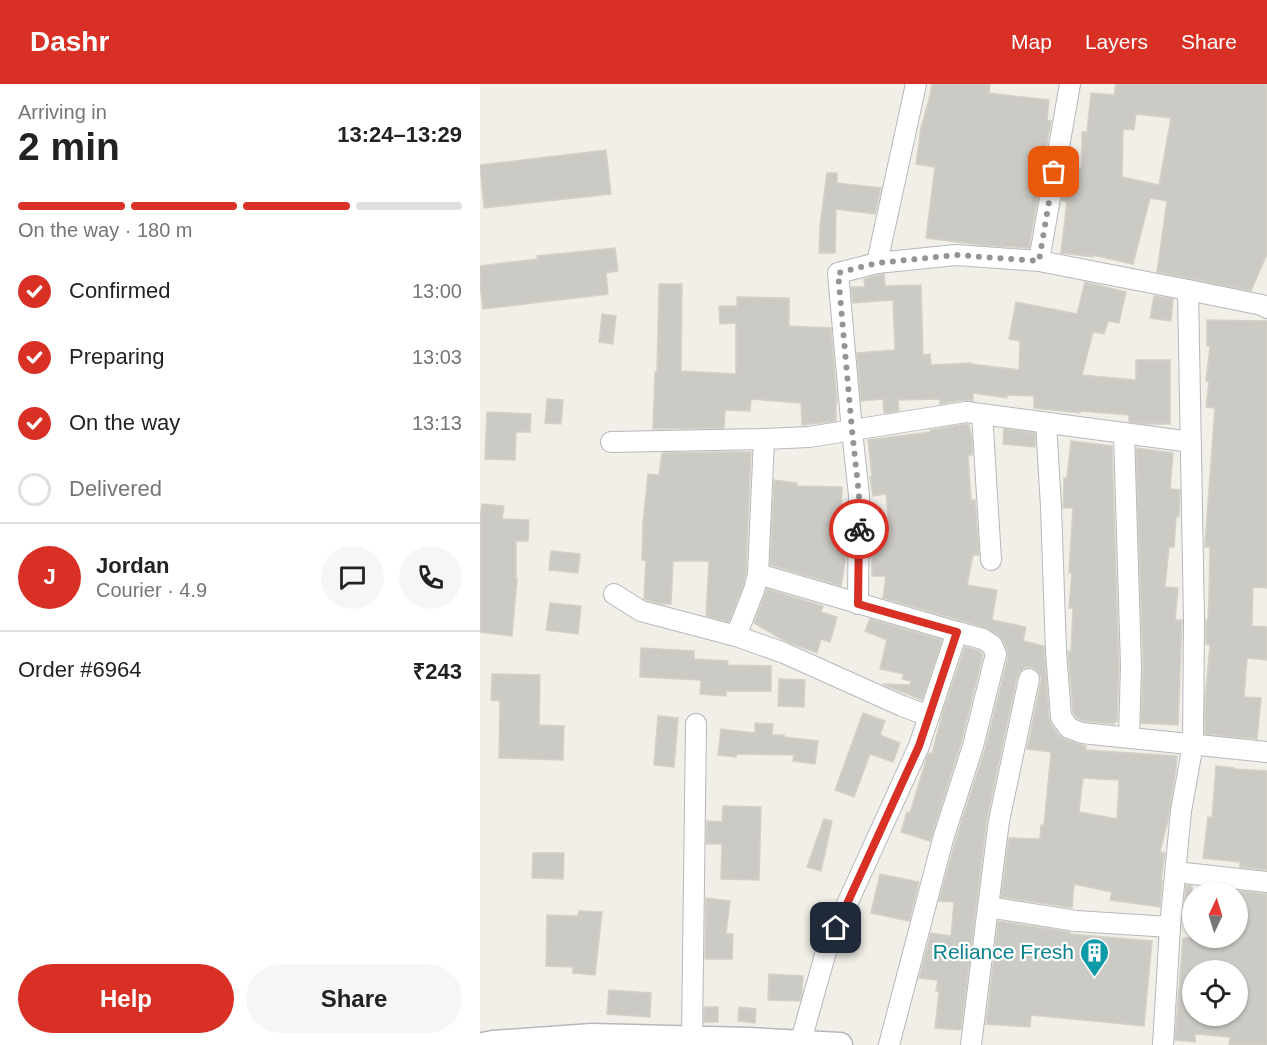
<!DOCTYPE html>
<html lang="en">
<head>
<meta charset="utf-8">
<style>
  :root { --surface:#fff; --page:#f6f6f6; --text:#222; --muted:#767676; --line:#e0e0e0; --accent:#d93025 }
  body { margin:0; font-family:Helvetica,sans-serif; background:var(--page); color:var(--text); height:100vh; display:flex; flex-direction:column; font-size:22px; white-space:nowrap }
  * { box-sizing:border-box; margin:0 }
  p { font-size:20px; color:var(--muted) }
  .icon { flex:none; width:33px; height:33px; fill:none; stroke:currentColor; stroke-width:2; stroke-linecap:round; stroke-linejoin:round }
  .map { position:relative; flex:1; overflow:hidden }
  .sheet { display:flex; flex-direction:column; background:var(--surface); width:480px }
  .sheet>* { flex:none }
  .needle { width:39px; rotate:4deg }
  .tools { position:absolute; left:702px; top:798px; display:grid; gap:12px }
  .tools a { display:grid; place-items:center; width:66px; height:66px; border-radius:50%; background:var(--surface); box-shadow:0 2px 4px #0004; font-size:30px }
  .pin { position:absolute; display:grid; place-items:center; width:51px; height:51px; color:#fff; margin:-26px; border-radius:12px; box-shadow:0 3px 9px #0006 }
  .courier { position:absolute; display:grid; place-items:center; width:60px; height:60px; margin:-30px; border:4px solid #d93025; border-radius:50%; background:#fff; color:#222; box-shadow:0 2px 8px #0007 }
  .summary em { font-style:normal; font-weight:700 }
  .summary div { display:flex; flex-direction:column-reverse }
  .summary { display:flex; align-items:center; justify-content:space-between; height:102px; padding:0 18px }
  h1 { font-size:39px; font-weight:700; line-height:45px }
  .bar { display:grid; grid-template-columns:repeat(4,1fr); gap:9px 6px; align-content:center; height:72px; padding:0 18px }
  .bar i { height:8px; border-radius:4px; background:var(--line) }
  .bar .active { background:var(--accent) }
  .bar p { grid-column:span 4 }
  .line { display:flex; align-items:center; gap:15px; padding:0 18px; border-top:2px solid var(--line) }
  .line div { flex:1 }
  .round { display:grid; place-items:center; flex:none; width:63px; height:63px; border-radius:32px; background:var(--page) }
  ol { padding:0 18px; list-style:none }
  li { display:flex; align-items:center; gap:18px; height:66px }
  li p { margin-inline-start:auto }
  li .icon { padding:6px; border-radius:50%; background:var(--accent); color:#fff; stroke-width:4 }
  li:last-child { color:var(--muted) }
  li i { width:33px; height:33px; border:3px solid var(--line); border-radius:50% }
  .cta { display:flex; gap:12px; margin-top:auto; padding:12px 18px }
  .cta a { flex:1; height:69px; border-radius:36px; background:var(--accent); color:#fff; font-size:24px; font-weight:700; line-height:69px; text-align:center }
  .cta a+a { background:var(--page); color:var(--text) }
  header { display:flex; align-items:center; gap:36px; box-sizing:border-box; height:84px; padding:0 30px; background:var(--accent); color:#fff }
  header strong { font-size:28px }
  nav { display:flex; gap:33px; margin-inline-start:auto; font-size:21px }
  main { display:flex; flex:1; min-height:0 }
  .map>svg:first-child { display:block }
</style>
</head>
<body>
<header>
<strong>Dashr</strong>
<nav><a>Map</a><a>Layers</a><a>Share</a></nav>
</header>
<main>
<section class="sheet">
<div class="summary"><div><h1>2 min</h1><p>Arriving in</p></div><em>13:24–13:29</em></div>
<div class="bar"><i class="active"></i><i class="active"></i><i class="active"></i><i></i><p>On the way · 180 m</p></div>
<ol>
<li><svg class="icon" aria-label="check" viewBox="0 0 24 24"><path d="M5 12l5 5 9-10"/></svg>Confirmed<p>13:00</p></li>
<li><svg class="icon" aria-label="check" viewBox="0 0 24 24"><path d="M5 12l5 5 9-10"/></svg>Preparing<p>13:03</p></li>
<li><svg class="icon" aria-label="check" viewBox="0 0 24 24"><path d="M5 12l5 5 9-10"/></svg>On the way<p>13:13</p></li>
<li><i></i>Delivered</li>
</ol>
<div class="line" style="height:108px"><b class="round" style="background:var(--accent);color:#fff">J</b><div><b>Jordan</b><p>Courier · 4.9</p></div><a class="round"><svg class="icon" aria-label="chat" viewBox="0 0 24 24"><path d="M4 5h16v11H9l-5 4z"/></svg></a><a class="round"><svg class="icon" aria-label="phone" viewBox="0 0 24 24"><path d="M5 4h4l2 5-3 2q2 4 5 5l2-3 5 2v4C11 20 4 13 5 4z"/></svg></a></div>
<div class="line" style="height:78px"><div>Order #6964</div><b>₹243</b></div>
<div class="cta"><a>Help</a><a>Share</a></div>
</section>
<div class="map">
<svg width="787" height="961" viewBox="0 0 787 961">
  <rect width="100%" height="100%" fill="#f1efe8"/>
  <g fill="#cccac5" stroke="#d6d1c6" stroke-width="1.5" fill-rule="evenodd">
    <path d="M452,0H510L509,9L569,16L567,37H571L549,164L501,161L446,154L455,83L436,80L441,44L450,12Z"/>
    <path d="M636,0H787V170L771,207L677,188L687,117L670,114L653,180L613,171V173L581,169L587,117L582,116L588,82L602,84V48H607L611,9L634,11ZM656,30L691,34L679,101L642,93L643,45L654,46Z"/>
    <path d="M126,66L131,110L4,124L0,81Z"/>
    <path d="M347,89H357V99L401,104L395,130L356,125L355,169H339L340,142Z"/>
    <path d="M135,164L138,187L126,189L128,210L3,225L0,201V182L58,175L57,172Z"/>
    <path d="M404,190L405,202L441,201L443,271L450,270L451,281L491,279V280L539,286L540,257L529,255L536,218L597,230L605,198L646,208L639,239L628,237L624,250L613,248L602,291L656,296V276H690V340H665L649,338V331L600,327V329L554,324V312L527,311V314L493,309V317L484,316L460,320V315L418,316L419,327L404,329L403,315L381,317L377,269L415,266L413,216L373,219L371,203H385L384,195Z"/>
    <path d="M179,200H202L201,287L256,290V239L240,240L239,222H257V213L309,214V242L351,244L357,318L356,319V337L322,341L321,319L271,315L270,327L245,326L244,344L173,345L175,288H177Z"/>
    <path d="M674,212L693,215L691,237L670,234Z"/>
    <path d="M122,230L136,232L133,260L119,258Z"/>
    <path d="M727,236L787,237V504L773,503L772,542L787,543V576L767,574L764,613L781,614L777,655L725,650V616L730,561L726,560V536H728L729,512L730,463H725V460L735,324L726,323L729,298L726,297L730,262H727Z"/>
    <path d="M67,315L83,316L81,340L65,339Z"/>
    <path d="M7,328L51,330L50,348H36L35,376L5,375Z"/>
    <path d="M486,340L489,341L492,356V371H488L491,416H495L499,471H493L487,501L517,506L512,536L546,543L543,557L564,562L569,634L571,640L579,651L584,655L598,660L606,662V666L697,672L696,684L688,736L680,768L685,769L681,797H682L680,823L630,816L632,808L594,800L592,824L521,813L529,754L560,755L561,741L564,742L571,668L547,665L561,597V592L557,587L552,583H546L540,587L537,593L507,735L481,946L455,944L459,908L456,907L458,896L439,894L451,849L471,852L474,818L459,817L475,758L505,665L528,573L527,566L523,556L519,551L506,544L403,514L406,492H392V473H390L391,452L410,453L406,410L393,412L390,393L392,392L388,356L451,348L450,346ZM603,694L639,696L637,735L599,728Z"/>
    <path d="M524,345L555,349V363L523,360Z"/>
    <path d="M591,357L632,362L639,583L637,638H634V640L605,637L597,634L593,629L588,567L591,568L593,524H589L592,489H589L593,424H583L584,394H587Z"/>
    <path d="M656,364L693,369L690,405L700,406L699,433H696L694,463H689L685,503L698,504L695,536H702L698,641L661,639L663,583Z"/>
    <path d="M241,368H271L266,488L263,502L249,538L226,532L229,477H193L191,520H181L164,515L166,476H162L163,439L168,390L179,391L182,369Z"/>
    <path d="M294,396L317,399V402L362,403L360,451H367L366,472L361,502L290,481Z"/>
    <path d="M2,420L24,422L22,435L49,436L48,457H36V495H37L32,552L0,548V435Z"/>
    <path d="M71,467L100,470L98,489L69,486Z"/>
    <path d="M287,505L343,522L341,528L357,533L350,558L341,555L337,569L303,556L274,539Z"/>
    <path d="M70,519L101,522L98,550L66,546Z"/>
    <path d="M390,535L462,556L442,616L402,600L430,601L431,597L422,595L424,590L400,585L407,556L385,547Z"/>
    <path d="M485,563L498,566L503,571L481,659L450,757L421,748L427,728L430,729L447,673L449,669L452,670L464,624Z"/>
    <path d="M161,564L214,567V575L248,577L247,581L291,582V607H246V612L220,610L221,596L160,593Z"/>
    <path d="M12,590L60,591L59,641L84,642L83,676L19,674L20,617L11,616Z"/>
    <path d="M299,595L325,596L324,623L298,622Z"/>
    <path d="M383,629L405,637L400,651L420,659L413,678L390,670L374,713L355,706Z"/>
    <path d="M178,632L198,634L194,683L174,681Z"/>
    <path d="M275,639L293,640L292,651H304V653L338,657L335,680L313,677L314,671L256,670V673L238,671L241,645L275,649Z"/>
    <path d="M736,682L754,684V685L787,687V786L760,783V778L723,774L728,733L732,734Z"/>
    <path d="M243,722L281,723L279,796L241,795L242,760H226L227,737L242,738Z"/>
    <path d="M344,735L352,737L341,787L327,783Z"/>
    <path d="M53,769H84L83,795L52,794Z"/>
    <path d="M400,790L439,798L429,837L391,829Z"/>
    <path d="M706,801L712,802V828L704,826Z"/>
    <path d="M758,807L787,810V961H749L750,953L715,950V958L695,956L703,854H758ZM712,886H758V932H712Z"/>
    <path d="M226,814L250,817L246,850H253L252,875H225Z"/>
    <path d="M99,827L122,828L115,891L93,889V883L66,882L67,831L98,832Z"/>
    <path d="M518,837L590,848V850L672,857L664,942L551,931L550,943L506,940Z"/>
    <path d="M289,890L323,892L322,908L320,917L288,916Z"/>
    <path d="M129,906L171,909L170,933L127,930Z"/>
    <rect x="224" y="923" width="14" height="15"/>
    <path d="M259,923L276,925L275,939L258,937Z"/>
  </g>
  <g fill="none" stroke-linecap="round" stroke-linejoin="round">
    <defs>
      <g id="minor">
        <path d="M436,0L397,179L476,171L559,177L708,206L714,536L713,660L701,727L690,843L683,961"/>
        <path d="M559,177L590,0"/>
        <path d="M708,206L782,221L787,224"/>
        <path d="M502,330L511,476"/>
        <path d="M566,339L571,423L576,567L581,633L589,644L602,649L787,668"/>
        <path d="M644,349L651,583L649,653"/>
        <path d="M131,358L284,355L329,353L486,328L711,358"/>
        <path d="M278,490L477,548L439,662L347,864L320,960"/>
        <path d="M134,510L161,527L256,552L304,569L422,622L449,632"/>
        <path d="M378,520L379,411L372,347L358,189L397,179"/>
        <path d="M256,552L274,506L278,490L284,355"/>
        <path d="M696,788L787,798"/>
        <path d="M508,823L519,737L549,595"/>
        <path d="M212,954L216,640"/>
        <path d="M409,961L463,755L493,662L516,570L512,561L503,555L477,548"/>
        <path d="M491,961L508,823L596,837L690,843"/>
      </g>
      <path id="tertiary" d="M3,961L13,959L112,952L268,956L360,961"/>
    </defs>
    <use href="#minor" stroke="#b5b8bc" stroke-width="22"/>
    <use href="#tertiary" stroke="#b5b8bc" stroke-width="27"/>
    <use href="#minor" stroke="#fff" stroke-width="20"/>
    <use href="#tertiary" stroke="#fff" stroke-width="24"/>
  </g>
  <g fill="none" stroke-linecap="round" stroke-linejoin="round">
    <path stroke="#929495" stroke-width="6" stroke-dasharray="0 10.8" d="M379,445V411L372,346L358,189L397,179L476,171L559,177L574,88"/>
    <path stroke="#d93025" stroke-width="8" d="M356,844L439,662L477,548L378,520L379,445"/>
  </g>
  <defs>
    <symbol id="building-pin" viewBox="-11 -11 22 30"><path d="M0 17L-7.5 6A9.5 9.5 0 1 1 7.5 6Z" fill="#0f9aa8" stroke="#fff"/><path d="M-4-6H4V6H1V3H-1V6H-4ZM-2.5-4.3h1.7v1.8h-1.7ZM.8-4.3h1.7v1.8H.8ZM-2.5-1h1.7V.8h-1.7ZM.8-1h1.7V.8H.8Z" fill="#fff"/></symbol>
  </defs>
  <g fill-rule="evenodd">
    <use href="#building-pin" x="598" y="852" width="33" height="45"/>
  </g>
  <g text-anchor="middle" stroke-width="4.5" stroke-linejoin="round" paint-order="stroke">
    <g font-size="21" fill="#0d838f" stroke="#fff" text-anchor="end">
      <text x="594" y="875">Reliance Fresh</text>
    </g>
  </g>
</svg>
<div class="tools">
<a><svg class="needle" viewBox="-14 -14 28 28"><path d="M0-13l5 13h-10z" fill="#e53935"/><path d="M0 13l5-13h-10z" fill="#767676"/></svg></a>
<a><svg class="icon" aria-label="locate" viewBox="0 0 24 24"><circle cx="12" cy="12" r="6"/><path d="M12 2v4M12 18v4M2 12h4M18 12h4"/></svg></a>
</div>
<div class="pin" style="left:574px;top:88px;background:#ea580c"><svg class="icon" aria-label="bag" viewBox="0 0 24 24"><path d="M5 8h14l-1 12H6zM9 8a3 3 0 0 1 6 0"/></svg></div>
<div class="pin" style="left:356px;top:844px;background:#1f2937"><svg class="icon" aria-label="home" viewBox="0 0 24 24"><path d="M3 11l9-7 9 7M6 9v11h12V9"/></svg></div>
<div class="courier" style="left:379px;top:445px"><svg class="icon" aria-label="bike" viewBox="0 0 24 24"><circle cx="6" cy="16" r="4"/><circle cx="18" cy="16" r="4"/><path d="M6 16l4-8h5l3 8M10 8l3 8H6M13 5h3"/></svg></div>
</div>
</main>
</body>
</html>
